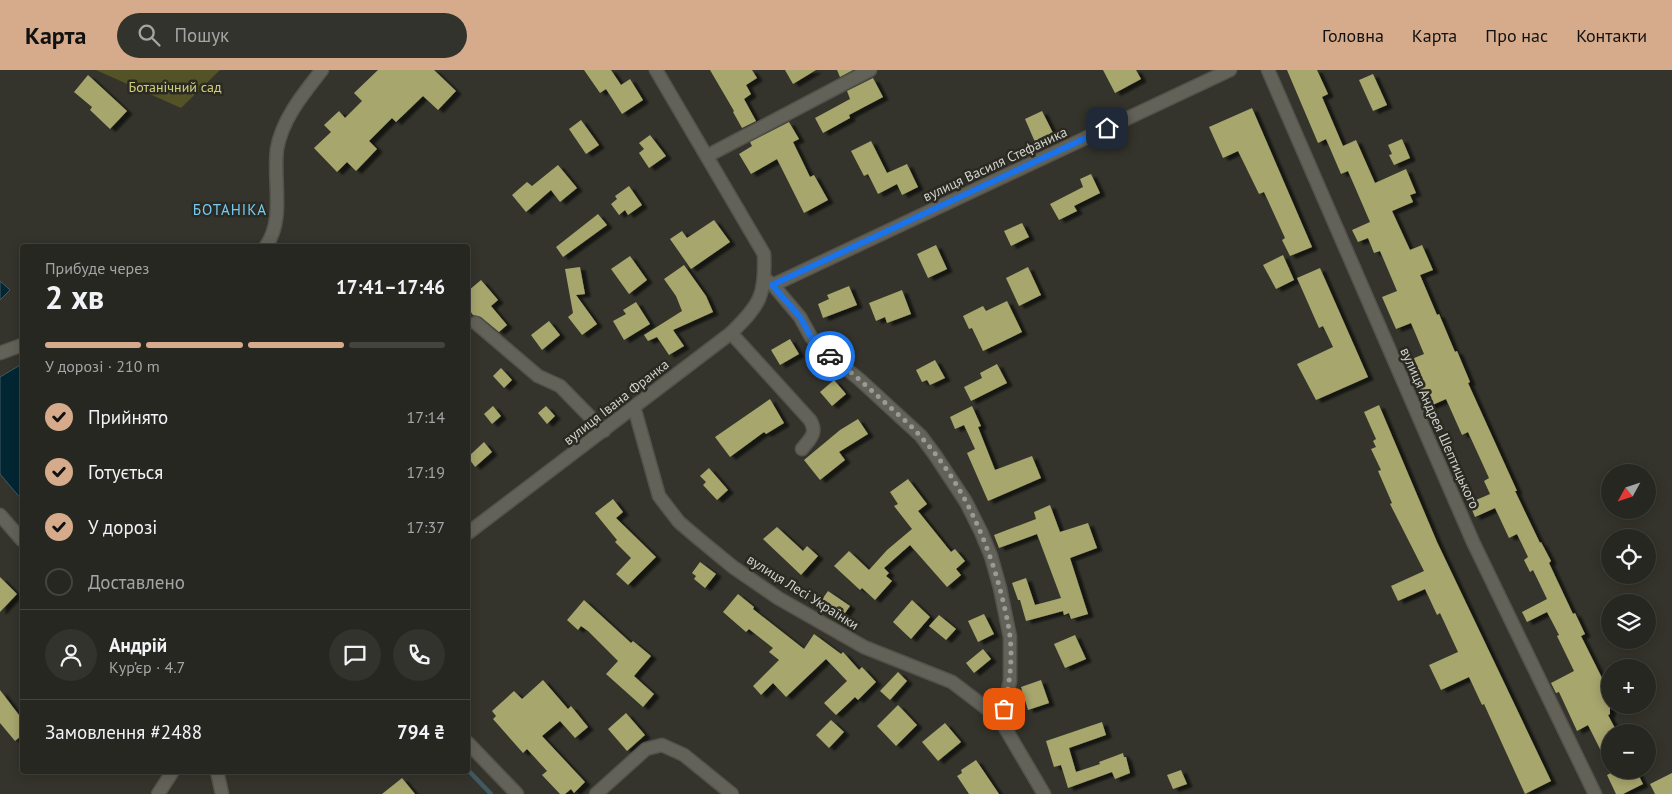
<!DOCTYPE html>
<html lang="uk">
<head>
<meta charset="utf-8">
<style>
  :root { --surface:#272721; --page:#33332e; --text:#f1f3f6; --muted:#a4a5a5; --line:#43443f; --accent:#d6ab8b }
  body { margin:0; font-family:"PT Sans",sans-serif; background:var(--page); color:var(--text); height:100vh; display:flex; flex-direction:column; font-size:19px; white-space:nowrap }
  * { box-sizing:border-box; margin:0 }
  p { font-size:16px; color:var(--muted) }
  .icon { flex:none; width:28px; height:28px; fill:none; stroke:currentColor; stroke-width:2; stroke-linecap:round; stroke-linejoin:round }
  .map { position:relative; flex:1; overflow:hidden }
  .side { position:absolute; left:20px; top:174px; width:450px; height:530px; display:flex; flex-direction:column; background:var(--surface); border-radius:5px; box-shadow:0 2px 12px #0003,0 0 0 1px var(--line) }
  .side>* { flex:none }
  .needle { width:32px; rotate:230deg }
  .fabs { position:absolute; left:1601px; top:394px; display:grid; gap:10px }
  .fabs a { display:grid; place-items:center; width:55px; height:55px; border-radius:50%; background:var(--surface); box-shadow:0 2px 12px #0003,0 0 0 1px var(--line); font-size:25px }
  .pin { position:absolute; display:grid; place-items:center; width:42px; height:42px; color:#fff; margin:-21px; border-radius:10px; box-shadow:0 2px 8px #0006 }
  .courier { position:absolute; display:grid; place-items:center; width:50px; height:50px; margin:-25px; border:4px solid #1a73e8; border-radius:50%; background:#fff; color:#222; box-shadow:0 1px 6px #0007 }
  .headline em { font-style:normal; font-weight:600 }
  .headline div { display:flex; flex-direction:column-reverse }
  .headline { display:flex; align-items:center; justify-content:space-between; height:85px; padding:0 25px }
  h1 { font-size:32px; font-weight:600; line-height:38px }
  .bar { display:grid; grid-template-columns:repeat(4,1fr); gap:8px 5px; align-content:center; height:60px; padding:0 25px }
  .bar i { height:6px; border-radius:4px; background:var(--line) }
  .bar .selected { background:var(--accent) }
  .bar p { grid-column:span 4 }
  .line { display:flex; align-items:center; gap:12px; padding:0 25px; border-top:1px solid var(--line) }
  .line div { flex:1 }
  .round { display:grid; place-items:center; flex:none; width:52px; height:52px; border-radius:26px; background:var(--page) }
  ol { padding:0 25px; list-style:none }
  li { display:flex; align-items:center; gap:15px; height:55px }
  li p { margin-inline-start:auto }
  li .icon { padding:5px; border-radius:50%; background:var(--accent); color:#111; stroke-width:4 }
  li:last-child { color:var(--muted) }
  li i { width:28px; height:28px; border:2px solid var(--line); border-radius:50% }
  header { display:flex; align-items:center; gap:30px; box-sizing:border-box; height:70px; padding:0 25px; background:var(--accent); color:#111 }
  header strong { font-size:24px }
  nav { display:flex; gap:28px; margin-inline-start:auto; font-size:18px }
  .search { width:350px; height:45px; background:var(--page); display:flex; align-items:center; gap:12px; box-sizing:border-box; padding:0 18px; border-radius:28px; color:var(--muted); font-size:19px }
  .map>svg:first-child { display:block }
</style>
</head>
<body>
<header>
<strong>Карта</strong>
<div class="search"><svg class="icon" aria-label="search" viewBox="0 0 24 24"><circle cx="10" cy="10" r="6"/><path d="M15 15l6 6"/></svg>Пошук</div>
<nav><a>Головна</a><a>Карта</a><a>Про нас</a><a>Контакти</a></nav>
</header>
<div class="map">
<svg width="1672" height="724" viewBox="0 0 1672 724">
  <defs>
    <filter id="shadow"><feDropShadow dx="5.5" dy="3" stdDeviation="1" flood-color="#0009"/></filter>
  </defs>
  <rect width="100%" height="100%" fill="#34342c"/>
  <path fill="#545327" d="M96,0H220L181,38Z"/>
  <g fill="#032633" stroke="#415a61">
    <path d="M0,211L10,220L0,230Z"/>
    <path d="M22,294V430L0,404V307Z"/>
  </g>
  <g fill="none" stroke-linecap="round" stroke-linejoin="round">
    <path stroke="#415a61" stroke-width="4.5" d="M468,700L491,724"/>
  </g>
  <g fill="#a7a66d" filter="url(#shadow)">
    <path d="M378,0H434L456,21L438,40L423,26L396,52L392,48L369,71L377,79L356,101L347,92L337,102L314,78L331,62L324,55L339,41L345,48L362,31L354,23Z"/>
    <path d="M584,0H611L621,15L630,9L643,30L622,44L606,19L600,23Z"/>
    <path d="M710,0H752L757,8L746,15L751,24L744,29L756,51L742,58L733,42L734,41Z"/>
    <path d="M785,0H816L793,14Z"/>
    <path d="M837,0H853L840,7Z"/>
    <path d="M1103,0H1136L1141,9L1115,23Z"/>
    <path d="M1287,0H1317L1328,24L1322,27L1343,76L1356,70L1375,113L1406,99L1416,123L1410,125L1413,132L1392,141L1410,180L1422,175L1433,200L1420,205L1437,245L1439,244L1455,282L1457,281L1470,312L1468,313L1517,421H1515L1540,473L1541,472L1551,491L1549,493L1573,544L1575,543L1585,564L1581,566L1610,624V644L1608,645L1617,662H1610V699L1588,655L1577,661L1559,622L1556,623L1551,613L1574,601L1557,566L1559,565L1547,542L1527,552L1522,542L1547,529L1533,500L1530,502L1524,490L1528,487L1517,464L1509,468L1495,438L1475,447L1469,433L1490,424L1484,411L1489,408L1468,362L1462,365L1446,329L1428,337L1407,291L1424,284L1411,253L1396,259L1382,227L1397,221L1380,181L1374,183L1368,168L1358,172L1352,160L1370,152L1348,101L1341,104L1326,69L1318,73Z"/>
    <path d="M1373,4L1387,35L1373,41L1359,10Z"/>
    <path d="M88,5L127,41L110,59L90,40L92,37L74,22Z"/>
    <path d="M873,8L883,27L849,45L850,48L823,63L815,48L850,29L847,21Z"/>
    <path d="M1252,38L1312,177L1290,186L1282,170L1285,168L1264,122L1259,124L1238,81L1223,88L1209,57Z"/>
    <path d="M1042,41L1053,63L1035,72L1025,49Z"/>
    <path d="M581,50L599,75L586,84L569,59Z"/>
    <path d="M789,52L799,69L793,72L810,107L814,105L828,130L804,143L777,89L751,104L739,84L752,76L750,72Z"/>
    <path d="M650,65L666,86L649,98L639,83L644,79L639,73Z"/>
    <path d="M1402,69L1410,88L1394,95L1389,85L1392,84L1388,75Z"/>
    <path d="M871,71L887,103L907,94L918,117L902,125L897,114L878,124L868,104L864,106L851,81Z"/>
    <path d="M558,95L577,118L560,132L551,120L526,142L512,125L527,112L532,116Z"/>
    <path d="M1091,104L1100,123L1074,136L1077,141L1059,150L1050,134L1083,117L1080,109Z"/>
    <path d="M629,116L642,135L628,145L625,140L619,145L611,134L617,129L615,126Z"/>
    <path d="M598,144L607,155L563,187L556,177Z"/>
    <path d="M714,150L730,172L691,199L670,169L682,161L687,168Z"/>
    <path d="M1022,153L1029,167L1011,176L1004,161Z"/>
    <path d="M936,175L947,199L928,208L917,184Z"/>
    <path d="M1283,185L1294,210L1276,219L1263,195Z"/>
    <path d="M630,186L647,210L629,224L611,199Z"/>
    <path d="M684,195L706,226L713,242L673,260L684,276L669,285L657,267L648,271L644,265L682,241L676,226L664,209Z"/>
    <path d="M580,197L585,224L576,225L597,254L582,265L568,247L573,243L565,199Z"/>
    <path d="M1028,197L1041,225L1019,236L1006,208Z"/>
    <path d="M1320,198L1368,307L1316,330L1297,294L1333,277L1323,256L1319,258L1297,208Z"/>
    <path d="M481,210L498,230L491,236L507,255L499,262L481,247L473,245L468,238V221Z"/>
    <path d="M849,216L857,235L823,248L818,234L829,229L827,225Z"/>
    <path d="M902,220L911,244L887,253L885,247L876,251L869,233Z"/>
    <path d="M1007,231L1022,262L983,281L972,258L969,259L963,246L983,236L986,241Z"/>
    <path d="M636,232L650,254L624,270L613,251L626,244L623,240Z"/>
    <path d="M549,251L560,265L542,280L531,265Z"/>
    <path d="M790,269L799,284L780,295L771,280Z"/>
    <path d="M935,290L945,308L930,315L927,310L922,312L916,300Z"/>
    <path d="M997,294L1007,313L971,331L964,317L982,308L980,303Z"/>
    <path d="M501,298L512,310L504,318L493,306Z"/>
    <path d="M834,310L846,324L832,336L820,322Z"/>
    <path d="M770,329L784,353L766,364L764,362L730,387L715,367Z"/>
    <path d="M1379,335L1437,472L1551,711L1525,724L1484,634L1482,635L1469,607L1441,620L1429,595L1458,582L1440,543L1437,545L1425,519L1398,531L1391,516L1424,501L1390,434L1392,433L1378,401L1381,400L1371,379L1376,377L1373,371L1376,369L1364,342Z"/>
    <path d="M493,336L501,346L492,354L484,344Z"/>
    <path d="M546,336L555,346L547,354L538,343Z"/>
    <path d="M972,336L981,356L978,357L995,400L1032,386L1041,408L988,431L967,383L975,379L964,355L955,359L950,347Z"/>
    <path d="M858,349L868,364L839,382L845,390L820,410L804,390L840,360Z"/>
    <path d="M484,372L492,382L475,397L468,387Z"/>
    <path d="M709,398L728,420L717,430L703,415L706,412L700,406Z"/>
    <path d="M908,409L927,434L918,441L951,482L955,479L965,491L956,499L961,505L947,517L910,475L884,498L889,503L886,506L892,511L875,530L862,518L860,520L834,496L849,481L869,500L887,480L912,459L894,436L898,434L890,422Z"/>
    <path d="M613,429L623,442L616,448L656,487L628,515L616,504L631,488L615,472L617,470L595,443Z"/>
    <path d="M1050,435L1060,462L1088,453L1097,478L1070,488L1088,544L1071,549L1069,543L1064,545L1063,541L1026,551L1020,530H1018L1012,513L1026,508L1035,535L1061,528L1037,464L999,478L994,465L1036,449L1034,442Z"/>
    <path d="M777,457L803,481L807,476L818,486L801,505L763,469Z"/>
    <path d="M700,492L716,504L705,518L694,509L696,506L692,503Z"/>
    <path d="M0,507L17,524L0,542Z"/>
    <path d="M828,521L850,536L840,550L818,535Z"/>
    <path d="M738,524L754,537L753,539L804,579L814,564L841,584L843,582L859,600L862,597L876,612L858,630L855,627L836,645L824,633L847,611L826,589L786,627L773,613L761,625L753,616L779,590L769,582L773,578L749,559L746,562L723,542Z"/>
    <path d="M584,530L631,573L633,571L651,586L634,606L654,624L643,637L606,604L618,591L588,561L581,556L578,560L567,550Z"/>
    <path d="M912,530L930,547L911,569L893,552Z"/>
    <path d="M984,544L994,564L978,572L968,551Z"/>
    <path d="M939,545L956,559L946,570L929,556Z"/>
    <path d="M1075,565L1086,589L1065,598L1054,574Z"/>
    <path d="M983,579L991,589L974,603L966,593Z"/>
    <path d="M898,602L907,611L890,630L880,621Z"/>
    <path d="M543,610L568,639L571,636L588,657L575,668L560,651L542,666L585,712L574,723L571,719L565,724H560L542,705L547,701L527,679L523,683L493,649L496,646L492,641L514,621L522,629Z"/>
    <path d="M1041,610L1049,633L1028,640L1021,617Z"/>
    <path d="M0,620L22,649V665L15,671L0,653Z"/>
    <path d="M898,635L917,655L896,676L877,656Z"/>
    <path d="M626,643L645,665L627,681L608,659Z"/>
    <path d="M831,650L844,662L829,678L816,665Z"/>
    <path d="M1102,652L1106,665L1069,678L1076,702L1100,694L1099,692L1123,683L1124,687H1126L1130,703L1115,709L1112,702L1068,718L1061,695L1054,697L1046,671Z"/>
    <path d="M945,653L961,672L938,691L922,672Z"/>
    <path d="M976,690L999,724H969L957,706L962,703L961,700Z"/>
    <path d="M1181,700L1187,714L1173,719L1167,705Z"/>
    <path d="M1617,700H1636L1643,714L1623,724H1616L1607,705Z"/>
    <path d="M1672,703V724H1655L1650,714Z"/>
    <path d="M402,708L415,724H382Z"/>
  </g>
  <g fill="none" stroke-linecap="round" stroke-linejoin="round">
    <defs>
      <g id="minor">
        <path d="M1268,0L1473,472L1595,724"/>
        <path d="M707,86L870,0"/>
        <path d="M266,176C285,149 273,111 277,79C282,49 304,23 322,0"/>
        <path d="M765,209L773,215L800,247L811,267L825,282L859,309L921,366L935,385L966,432L981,462L991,486L1000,518L1010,567V611L1001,651L1044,724"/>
        <path d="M773,215L1230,0"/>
        <path d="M476,253L538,306L560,316L604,361"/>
        <path d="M731,263L810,350C818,363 810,369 802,379"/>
        <path d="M0,283L22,275"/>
        <path d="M634,337L659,426L679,452L699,469L733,497L778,528L864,577L952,612L990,641L1001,651"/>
        <path d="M0,445L22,470"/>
        <path d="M468,463L731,263C760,235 766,225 764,184L656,0"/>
        <path d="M468,673L517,724"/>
        <path d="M217,701L222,724"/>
        <path d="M158,724L173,701"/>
        <path d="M596,724L646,679L662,675L684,685L732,724"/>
      </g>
    </defs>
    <use href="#minor" stroke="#53534c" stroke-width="15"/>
    <use href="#minor" stroke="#626259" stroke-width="12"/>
  </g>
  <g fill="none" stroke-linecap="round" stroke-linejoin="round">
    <path stroke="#9b9b95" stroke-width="5" stroke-dasharray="0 9" d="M830,286C852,302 871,320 891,338C901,347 912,356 921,367C962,412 989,472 1003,531C1007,548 1011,565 1011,583C1011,602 1008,621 1004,639"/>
    <path stroke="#1a73e8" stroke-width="6" d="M830,286L811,267L800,247L772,215L1107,58"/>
  </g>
  <g text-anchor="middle" stroke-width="5" stroke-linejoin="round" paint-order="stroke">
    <g font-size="14" fill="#d1cf7a" stroke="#2a2a22">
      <text x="175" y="22">Ботанічний сад</text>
    </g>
    <g font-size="14" fill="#d2d2cd" stroke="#2a2a22">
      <text transform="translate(995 94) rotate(-25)" y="5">вулиця Василя Стефаника</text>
      <text transform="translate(616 332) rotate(-38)" y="5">вулиця Івана Франка</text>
      <text transform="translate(1440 358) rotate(66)" y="5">вулиця Андрея Шептицького</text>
      <text transform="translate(803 522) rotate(32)" y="5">вулиця Лесі Українки</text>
    </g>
    <g font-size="15" letter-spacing="1" fill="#76cbf3" stroke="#2a2a22">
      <text x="230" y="145">БОТАНІКА</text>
    </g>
  </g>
</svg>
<div class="fabs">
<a><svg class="needle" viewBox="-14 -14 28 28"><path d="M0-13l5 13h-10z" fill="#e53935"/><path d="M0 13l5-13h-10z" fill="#a4a5a5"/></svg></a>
<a><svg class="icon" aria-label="locate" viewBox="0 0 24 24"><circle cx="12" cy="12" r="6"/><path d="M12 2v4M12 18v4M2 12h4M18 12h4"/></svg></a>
<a><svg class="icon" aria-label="layers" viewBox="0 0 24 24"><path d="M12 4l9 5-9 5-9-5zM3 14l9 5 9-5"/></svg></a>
<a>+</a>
<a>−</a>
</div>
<div class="pin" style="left:1004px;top:639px;background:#ea580c"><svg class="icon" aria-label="bag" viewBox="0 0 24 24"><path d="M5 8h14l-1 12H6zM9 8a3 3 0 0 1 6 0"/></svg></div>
<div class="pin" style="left:1107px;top:58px;background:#1f2937"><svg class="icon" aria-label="home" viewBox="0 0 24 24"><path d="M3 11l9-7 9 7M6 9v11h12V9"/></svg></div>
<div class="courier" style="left:830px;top:286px"><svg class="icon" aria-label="car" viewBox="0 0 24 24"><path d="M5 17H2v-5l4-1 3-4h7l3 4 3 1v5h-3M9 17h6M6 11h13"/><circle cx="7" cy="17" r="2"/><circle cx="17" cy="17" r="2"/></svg></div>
<section class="side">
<div class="headline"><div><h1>2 хв</h1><p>Прибуде через</p></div><em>17:41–17:46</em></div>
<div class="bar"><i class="selected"></i><i class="selected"></i><i class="selected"></i><i></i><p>У дорозі · 210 m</p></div>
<ol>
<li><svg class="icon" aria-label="check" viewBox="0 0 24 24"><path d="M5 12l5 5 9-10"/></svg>Прийнято<p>17:14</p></li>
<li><svg class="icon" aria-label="check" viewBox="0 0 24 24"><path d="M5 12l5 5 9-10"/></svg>Готується<p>17:19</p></li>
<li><svg class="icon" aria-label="check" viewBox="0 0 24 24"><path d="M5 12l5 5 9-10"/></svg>У дорозі<p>17:37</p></li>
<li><i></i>Доставлено</li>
</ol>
<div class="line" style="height:90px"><a class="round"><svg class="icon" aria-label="person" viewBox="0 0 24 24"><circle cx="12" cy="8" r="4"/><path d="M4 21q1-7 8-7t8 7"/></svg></a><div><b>Андрій</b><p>Кур’єр · 4.7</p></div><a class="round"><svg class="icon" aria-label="chat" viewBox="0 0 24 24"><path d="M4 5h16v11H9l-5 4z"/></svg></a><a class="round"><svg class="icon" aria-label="phone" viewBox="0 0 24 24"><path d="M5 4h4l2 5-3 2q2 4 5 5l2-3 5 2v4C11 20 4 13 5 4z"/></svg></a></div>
<div class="line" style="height:65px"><div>Замовлення #2488</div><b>794 ₴</b></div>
</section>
</div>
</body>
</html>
